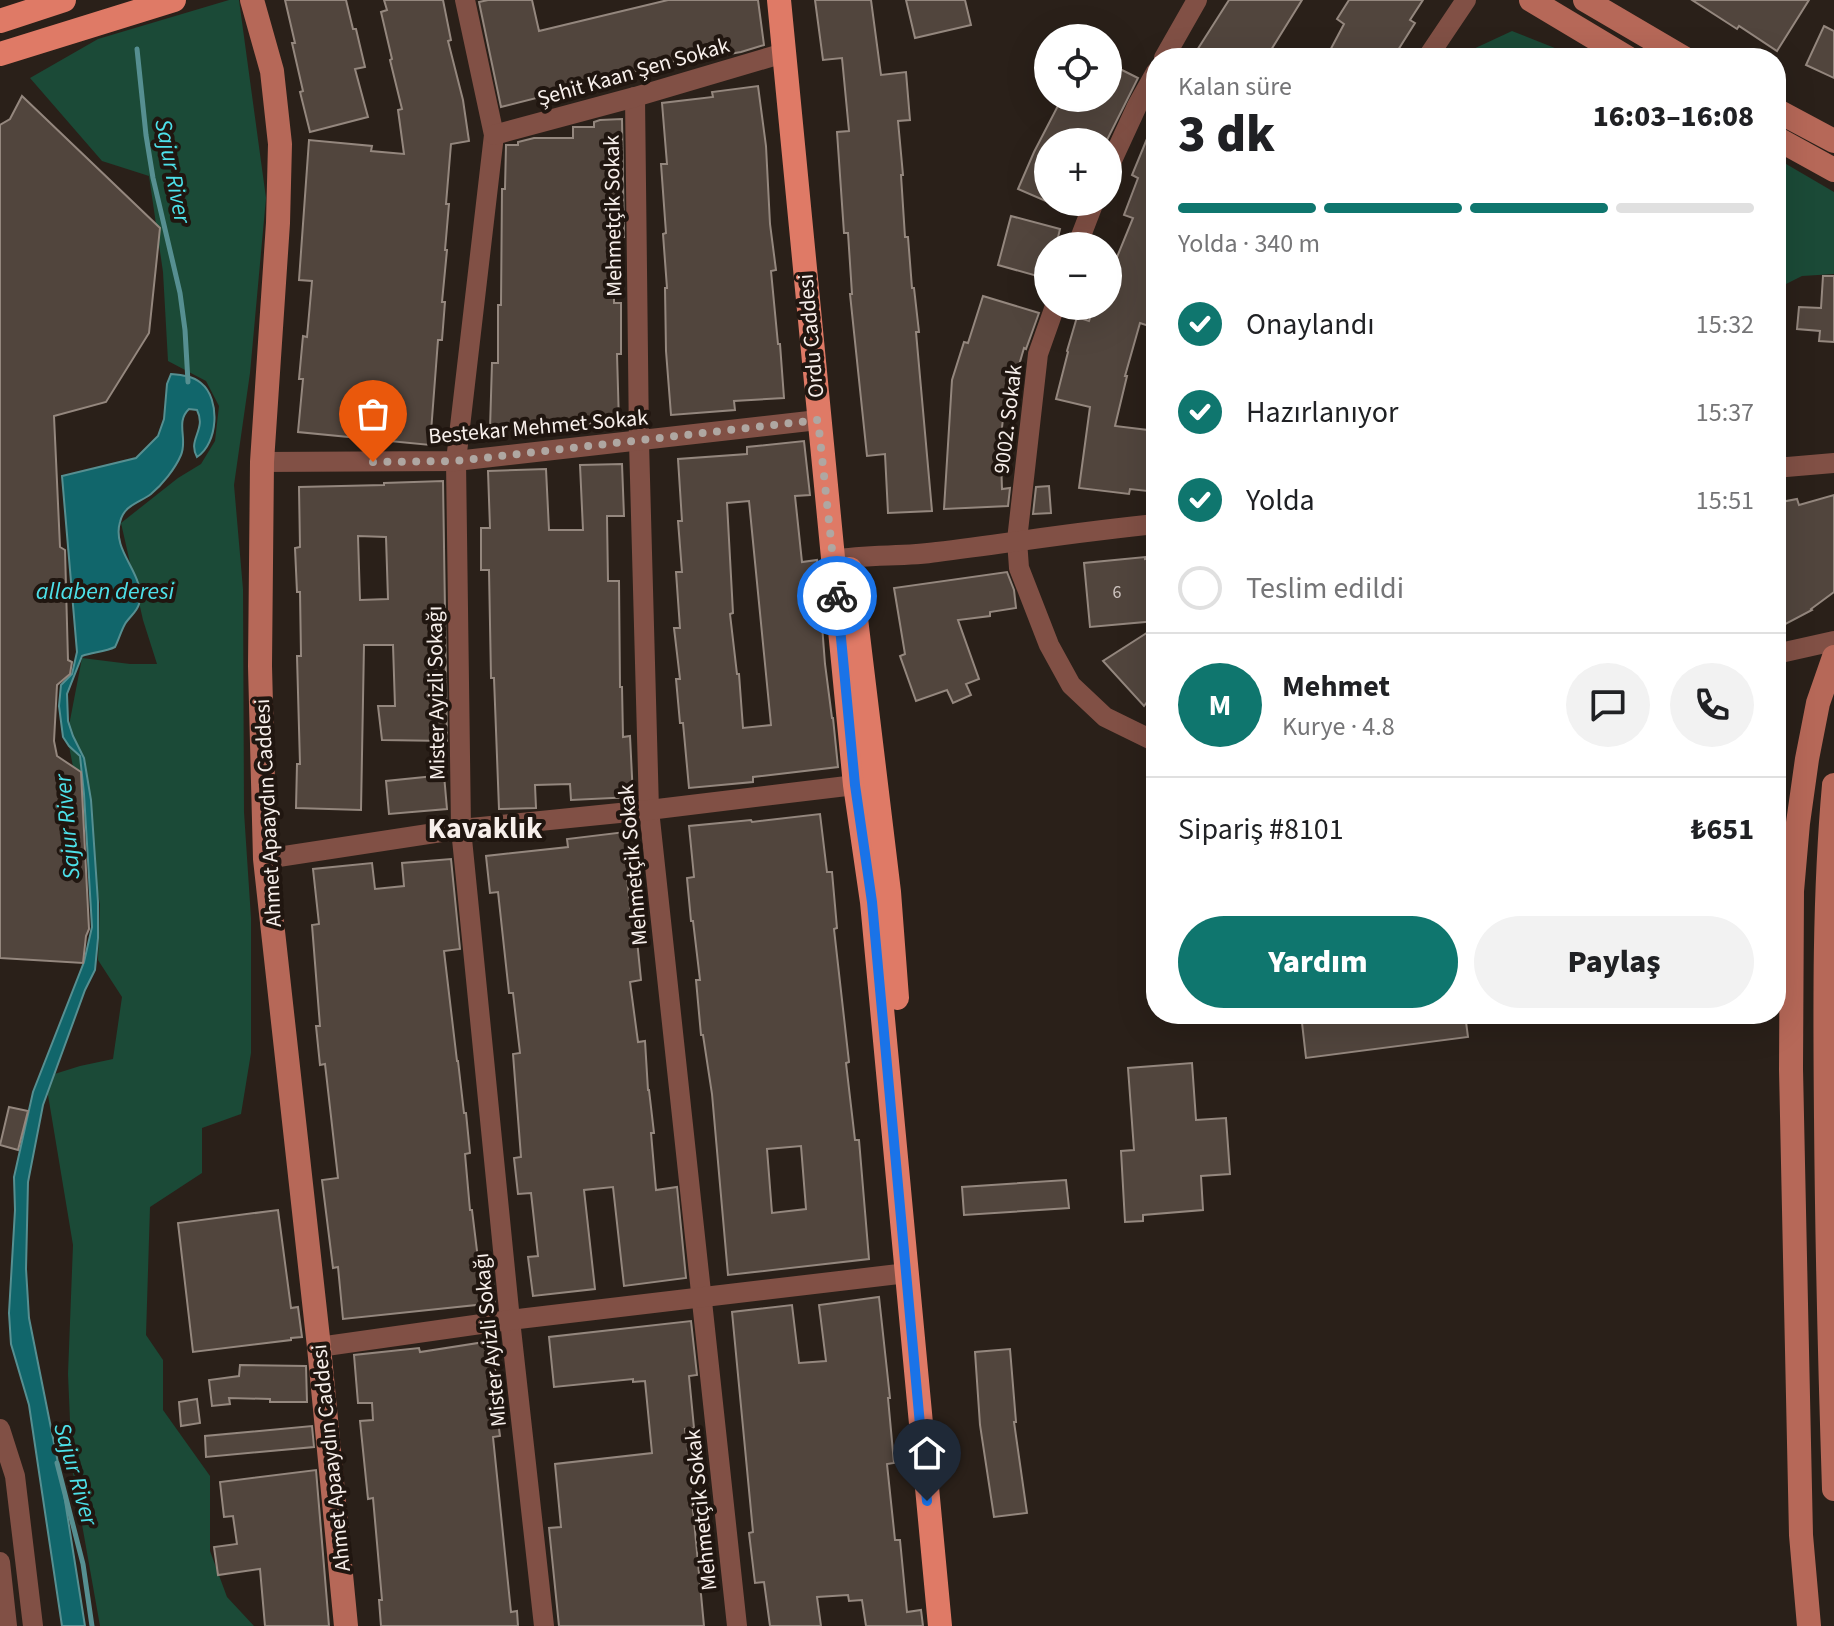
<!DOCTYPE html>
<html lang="tr">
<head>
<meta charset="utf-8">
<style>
  :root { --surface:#fff; --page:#f2f2f2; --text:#202124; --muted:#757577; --line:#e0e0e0; --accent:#0f766e }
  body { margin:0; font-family:"Source Sans 3",sans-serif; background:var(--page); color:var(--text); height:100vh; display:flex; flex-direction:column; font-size:30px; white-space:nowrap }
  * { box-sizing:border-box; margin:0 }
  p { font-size:26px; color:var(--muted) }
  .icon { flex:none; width:44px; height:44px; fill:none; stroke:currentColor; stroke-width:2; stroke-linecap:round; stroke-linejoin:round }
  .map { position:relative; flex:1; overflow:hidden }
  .drawer { position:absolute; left:1146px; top:48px; width:640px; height:976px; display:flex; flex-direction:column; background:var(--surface); border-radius:32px; box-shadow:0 8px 32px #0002 }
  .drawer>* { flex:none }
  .controls { position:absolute; left:1034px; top:24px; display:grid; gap:16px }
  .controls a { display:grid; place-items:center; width:88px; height:88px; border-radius:50%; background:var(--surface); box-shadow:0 8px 32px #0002; font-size:40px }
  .pin { position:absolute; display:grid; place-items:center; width:68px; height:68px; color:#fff; margin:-82px -34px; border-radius:50% 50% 50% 0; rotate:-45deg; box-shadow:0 0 8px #0007 }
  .pin .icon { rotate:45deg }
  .courier { position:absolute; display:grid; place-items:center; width:80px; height:80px; margin:-40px; border:6px solid #1a73e8; border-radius:50%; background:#fff; color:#222; box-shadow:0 2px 10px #0007 }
  .headline em { font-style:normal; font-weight:800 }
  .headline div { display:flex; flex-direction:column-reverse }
  .headline { display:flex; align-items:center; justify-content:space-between; height:136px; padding:0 32px }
  h1 { font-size:52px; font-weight:800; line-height:60px }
  .bar { display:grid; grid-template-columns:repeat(4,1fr); gap:12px 8px; align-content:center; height:96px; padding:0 32px }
  .bar i { height:10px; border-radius:6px; background:var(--line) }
  .bar .current { background:var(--accent) }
  .bar p { grid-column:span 4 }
  .line { display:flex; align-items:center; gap:20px; padding:0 32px; border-top:2px solid var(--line) }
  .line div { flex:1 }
  .round { display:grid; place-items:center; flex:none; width:84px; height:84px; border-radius:42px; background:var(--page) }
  ol { padding:0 32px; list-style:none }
  li { display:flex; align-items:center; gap:24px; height:88px }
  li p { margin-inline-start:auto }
  li .icon { padding:8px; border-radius:50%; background:var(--accent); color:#fff; stroke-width:4 }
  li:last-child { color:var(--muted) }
  li i { width:44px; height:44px; border:4px solid var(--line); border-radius:50% }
  .cta { display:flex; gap:16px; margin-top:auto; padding:16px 32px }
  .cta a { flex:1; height:92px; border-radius:48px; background:var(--accent); color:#fff; font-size:32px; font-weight:800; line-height:92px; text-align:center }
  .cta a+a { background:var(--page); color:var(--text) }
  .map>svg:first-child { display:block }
</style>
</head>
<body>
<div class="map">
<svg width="1834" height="1626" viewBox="0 0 1834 1626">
  <rect width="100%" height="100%" fill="#2a2019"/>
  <g fill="#1b4a37">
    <path d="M229,0H239L266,198L250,373L234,485L243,589L244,812L251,918V1053L241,1114L202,1128V1173L150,1207L146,1335L163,1360V1410L210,1476V1551L227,1597L254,1626H100L72,1468L68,1374L73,1245L45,1077L80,1066L113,1059L122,997L98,960L100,904L67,736L82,658L130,664H157L143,620L121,523L178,478L201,464L215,441L219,406L206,381L168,361L163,272L149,176L102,161L30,78L98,39Z"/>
    <path d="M1512,31L1580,58H1454Z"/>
    <path d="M1776,158L1834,192V274L1802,276L1776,289Z"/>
  </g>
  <path fill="#11666b" stroke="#568f91" stroke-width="2" d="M171,374C182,375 193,376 201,383C221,399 218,444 197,457C187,439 207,430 197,410L189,409C175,422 188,439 181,455C175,469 162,485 151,494C139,503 124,505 120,522C111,552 147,575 139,604C137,612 129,617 125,624C121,631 119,639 115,647C105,652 93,652 82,656L67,694L68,721L73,736L84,758L91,800L98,902V938L95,970L85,990L43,1105L28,1182L26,1269L29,1318L63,1488L85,1626H62L29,1405L11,1344L9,1313L15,1210L14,1177L33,1092L84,962L92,927L84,794L80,756L69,746L63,737L59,706L61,685L72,674L77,652L62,476L136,458L158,436L164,419L167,384Z"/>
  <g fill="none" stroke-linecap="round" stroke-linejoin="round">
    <g stroke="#568f91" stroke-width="5">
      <path d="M137,49L146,135L153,178L180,293L185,330L188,382"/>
      <path d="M57,1463L83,1564L92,1626"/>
    </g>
  </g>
  <g fill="#51453d" stroke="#94877e" stroke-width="2" fill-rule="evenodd">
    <path d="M285,0H346L353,29H356L365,67L355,69L368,117L310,132L300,92L303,91L292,43H295Z"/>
    <path d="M384,0H443L451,40L448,41L463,100L469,141L451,144L446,204H449L445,250H447L442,302H445L442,340H438L430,445L298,432L303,379H299L303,336L307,337L312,281L299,280L309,140L372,146L371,151L404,154L398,110L402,109L390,60L392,59L381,12L387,10Z"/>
    <path d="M488,0H532L539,31L668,0H758L764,45L741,52L723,55L722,50L560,89V92L501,107L479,2Z"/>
    <path d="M815,0H871L881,75L906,72L910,120L898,121L903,175H901L905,237H908L912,288H914L919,332H916L932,511L888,513L885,454L867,456L850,294H852L848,233H844L837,132L849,131L842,58L823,60Z"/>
    <path d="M906,0H965L971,25L915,38Z"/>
    <path d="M1229,0H1302L1266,58H1192Z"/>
    <path d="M1349,0H1423L1410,20L1415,23L1393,58H1326L1344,24L1337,19Z"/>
    <path d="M1692,0H1809L1777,51L1739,26L1737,29Z"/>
    <path d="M1824,26L1834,31V78L1806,65Z"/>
    <path d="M1108,63L1138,78L1106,142H1048V202L1018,189L1034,152L1062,98H1108Z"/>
    <path d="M758,86L766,146L770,224L776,270L771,271L778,344H780L784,398L734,401L735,410L671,415L666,351L665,288H667L663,234L666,233L661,164H667L662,103L713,97L712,92Z"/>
    <path d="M22,96L160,228L149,333L106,402L54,416L60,547L65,550L68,660L72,662L70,674L57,685L54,741L57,756L81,772L89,929L86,936L83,963L0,958V125L10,119Z"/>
    <path d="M1156,117V314L1152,327L1140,323L1125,376H1127L1115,426L1156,431V492L1130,489L1129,494L1079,488L1090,407L1056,399L1068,352L1067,351L1077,317L1089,321L1094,306H1108V279L1133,218L1124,215L1138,178L1132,175Z"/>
    <path d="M622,119L624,237H614V303H621V354H617L619,423L554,424V430L490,429L492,363H498V305H501L502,189H505L506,145H518V142L534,138H573V127H594V122L600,120Z"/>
    <path d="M1011,216L1060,229L1056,246H1048V279L998,265Z"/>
    <path d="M1823,276H1834V342L1819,341L1820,331L1797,329L1799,307L1821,308Z"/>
    <path d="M983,296L1039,313L1026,349L1024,348L1010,396L1006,395L998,460H1001L1002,489L1010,488L1008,506L944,509L952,380L964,342L968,343Z"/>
    <path d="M804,441L810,495L795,496L802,562L817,560L825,664L832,718H833L838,767L753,777V782L689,788L683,723H680L676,679H680L674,628H680L676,572H682L678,521H682L678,459L747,454V447ZM749,501L771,725L743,728L739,674H737L730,614L733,613L727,503Z"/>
    <path d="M622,464L624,516H607L608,581H619L620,687H622L623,737L630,736L633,797L571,800L570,784L535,785L536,808L499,809L494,678H491L489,570H481V528H490L488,471L546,469L549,530H583L580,465Z"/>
    <path d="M443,481L447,741L382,740L378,706H395L393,645H364L361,810L296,808L297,764H300L297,656H301L300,592H297L295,548L300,547L299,487L384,485V483ZM358,536L386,537L388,599L360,600Z"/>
    <path d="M1049,486L1051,513L1033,514L1036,487Z"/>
    <path d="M1834,495V592L1811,609L1812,610L1776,629V503L1797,499L1799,505Z"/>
    <path d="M1145,557V559L1156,557V621L1090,627L1084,563Z"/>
    <path d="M1007,572L1014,590L1016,608L990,612V616L958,620L979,679L966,684L971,695L953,703L947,690L916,701L900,656L905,654L894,588Z"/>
    <path d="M1156,627V690L1144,706L1103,661Z"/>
    <path d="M444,775L447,809L389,814L386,781Z"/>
    <path d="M820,814L827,872H832L837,928L834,929L849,1062L846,1063L855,1140H859L869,1259L728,1275L712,1094L703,1035H701L696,980H700L693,921H691L687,878L694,877L689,826L751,820L752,822ZM801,1146L806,1209L772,1213L767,1149Z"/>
    <path d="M625,832L630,879H627L634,940H637L641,980L630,982L638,1042L645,1041L648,1090H649L654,1133H651L656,1190L677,1187L686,1278L624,1286L613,1187L584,1190L595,1289L533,1296L528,1257L538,1256L531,1193L518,1194L514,1158L521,1157L513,1054L520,1053L513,993H509L498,892L490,893L486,856L568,847L567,839Z"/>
    <path d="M451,859L460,949L444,951L457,1061H458L464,1113H466L470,1153L465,1154L470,1210H472L478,1259L491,1258L495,1303L343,1319L338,1267L333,1268L322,1180L338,1178L325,1064L320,1065L316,1026H320L312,925L319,924L313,869L372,863L375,889L404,886L402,863Z"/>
    <path d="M1301,1014H1465L1468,1037L1306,1058Z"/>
    <path d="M1192,1063L1196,1120L1226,1118L1230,1174L1201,1176L1203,1210L1143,1215V1221L1125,1222L1121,1151L1134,1150L1128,1068Z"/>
    <path d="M9,1107L28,1111L18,1150L0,1145Z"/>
    <path d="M1066,1180L1069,1208L964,1215L962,1187Z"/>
    <path d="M278,1210L291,1308L298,1307L302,1337L291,1338V1340L193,1352L178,1223Z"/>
    <path d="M879,1297L890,1398H888L894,1463L887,1464L895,1540H900L907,1612L921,1610L923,1626H866L862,1600L849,1601L848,1595L817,1597L821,1626H770L764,1582L755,1583L749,1533L753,1532L732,1312L792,1305L799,1363L826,1361L819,1305Z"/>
    <path d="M691,1321L697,1375L689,1376L694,1428L685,1429L694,1499H692L704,1626H559L549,1528L561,1527L555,1464L652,1453L645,1381L633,1382V1379L554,1387L549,1337Z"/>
    <path d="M491,1341L497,1383L493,1384L500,1436L493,1437L511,1612L517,1611L518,1626H381L379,1600H382L377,1543L373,1498L368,1499L360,1421L373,1420L372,1403H358L354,1355L419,1348L420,1352Z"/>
    <path d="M1010,1349L1016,1422H1014L1027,1513L994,1517L980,1425L975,1352Z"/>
    <path d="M240,1365L306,1366L307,1402H270V1399L229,1398L230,1404L212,1406L209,1380L239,1376Z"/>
    <path d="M197,1399L200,1423L181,1426L179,1402Z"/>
    <path d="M312,1426L314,1447L206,1457L205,1436Z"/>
    <path d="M316,1470L329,1626H265L260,1569L218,1575L214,1547L237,1544L233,1516L224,1517L220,1482Z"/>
  </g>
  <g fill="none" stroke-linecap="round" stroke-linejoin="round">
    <g stroke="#815045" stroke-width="20">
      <path d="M465,0L494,135L456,461L461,829L510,1320L544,1626"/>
      <path d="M1164,58L1197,0"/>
      <path d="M1427,58L1466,0"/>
      <path d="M635,97L639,442L649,810L737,1626"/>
      <path d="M494,135L635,97L784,53"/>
      <path d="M1108,169L1137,106L1156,72"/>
      <path d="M1077,246L1094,202"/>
      <path d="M1055,306L1038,354L1017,540L1019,568L1049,645L1071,685L1105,717L1156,742"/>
      <path d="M262,462L456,461L818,420"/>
      <path d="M1776,468L1834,463"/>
      <path d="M833,560C868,554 903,557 937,552C1010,543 1083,531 1156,524"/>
      <path d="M1776,654L1834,641"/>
      <path d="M265,859L461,829L649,810L855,785"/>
      <path d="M319,1347L510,1320L907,1273"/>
      <path d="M0,1429L15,1476L33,1626"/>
      <path d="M0,1562L7,1626"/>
    </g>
    <g stroke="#b66858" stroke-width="24">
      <path d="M252,0L272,71L280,144L278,223L262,462L260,666L265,859L319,1347L346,1626"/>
      <path d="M1531,0L1628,58"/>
      <path d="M1585,0L1684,58"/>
      <path d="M1776,110L1834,141"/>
      <path d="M1776,138L1834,170"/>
      <path d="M1834,785C1824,896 1825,1007 1826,1118C1827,1242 1830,1366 1834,1489"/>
      <path d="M1809,1626L1801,1535L1796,1304L1791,1069L1792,891L1798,823L1807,759L1818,703L1834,657"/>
    </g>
    <g stroke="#df7a66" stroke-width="24">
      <path d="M779,0L855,785L872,902L940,1626"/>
      <path d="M0,21L64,0"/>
      <path d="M0,54L174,0"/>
      <path d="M850,569L889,892L897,998"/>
    </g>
  </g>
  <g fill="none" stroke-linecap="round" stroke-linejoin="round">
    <path stroke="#afa7a2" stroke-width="8" stroke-dasharray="0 14.4" d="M373,462L456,461L818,420L837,596"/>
    <path stroke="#1a73e8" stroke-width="10" d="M837,596L855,785L872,902L927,1501"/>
  </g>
  <g text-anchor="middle" stroke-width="8" stroke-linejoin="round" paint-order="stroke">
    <g font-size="18" fill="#cec4c0">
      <text x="1117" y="598">6</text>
    </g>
    <g font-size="22" fill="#f7efeb" stroke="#201610">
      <text transform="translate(633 71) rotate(-16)" y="8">Şehit Kaan Şen Sokak</text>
      <text transform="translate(612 216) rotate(-91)" y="8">Mehmetçik Sokak</text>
      <text transform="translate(810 336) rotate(-95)" y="8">Ordu Caddesi</text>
      <text transform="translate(1007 419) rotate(-83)" y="8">9002. Sokak</text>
      <text transform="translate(538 426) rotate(-5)" y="8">Bestekar Mehmet Sokak</text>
      <text transform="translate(435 693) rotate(-91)" y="8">Mister Ayizli Sokağı</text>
      <text transform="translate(267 813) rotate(-93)" y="8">Ahmet Apaaydın Caddesi</text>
      <text transform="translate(632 865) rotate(-95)" y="8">Mehmetçik Sokak</text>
      <text transform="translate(489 1340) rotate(-96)" y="8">Mister Ayizli Sokağı</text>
      <text transform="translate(330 1458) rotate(-96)" y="8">Ahmet Apaaydın Caddesi</text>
      <text transform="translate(700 1510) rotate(-96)" y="8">Mehmetçik Sokak</text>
    </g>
    <g font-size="24" font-style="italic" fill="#4de1ea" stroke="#201610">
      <text transform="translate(173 171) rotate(79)" y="8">Sajur River</text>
      <text x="105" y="599">allaben deresi</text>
      <text transform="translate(67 827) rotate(-95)" y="8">Sajur River</text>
      <text transform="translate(76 1474) rotate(74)" y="8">Sajur River</text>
    </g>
    <g font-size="30" font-weight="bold" fill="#f7efeb" stroke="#201610">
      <text x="485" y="838">Kavaklık</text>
    </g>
  </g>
</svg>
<div class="controls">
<a><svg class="icon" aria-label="locate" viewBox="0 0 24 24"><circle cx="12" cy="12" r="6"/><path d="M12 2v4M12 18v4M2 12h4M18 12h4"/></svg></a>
<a>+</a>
<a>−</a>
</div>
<div class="pin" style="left:373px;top:462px;background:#ea580c"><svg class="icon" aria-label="bag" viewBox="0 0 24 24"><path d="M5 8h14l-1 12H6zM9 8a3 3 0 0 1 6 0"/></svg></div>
<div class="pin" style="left:927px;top:1501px;background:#1f2937"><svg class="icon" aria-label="home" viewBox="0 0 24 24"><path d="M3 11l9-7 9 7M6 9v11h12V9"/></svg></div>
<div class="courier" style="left:837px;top:596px"><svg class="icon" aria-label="bike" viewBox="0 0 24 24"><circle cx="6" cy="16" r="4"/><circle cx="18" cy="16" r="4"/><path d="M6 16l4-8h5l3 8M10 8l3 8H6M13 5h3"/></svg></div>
<section class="drawer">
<div class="headline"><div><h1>3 dk</h1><p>Kalan süre</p></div><em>16:03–16:08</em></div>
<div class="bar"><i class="current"></i><i class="current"></i><i class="current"></i><i></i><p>Yolda · 340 m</p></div>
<ol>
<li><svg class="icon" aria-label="check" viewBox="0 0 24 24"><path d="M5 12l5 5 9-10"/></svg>Onaylandı<p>15:32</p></li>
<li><svg class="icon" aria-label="check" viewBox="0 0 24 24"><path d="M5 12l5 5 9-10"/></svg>Hazırlanıyor<p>15:37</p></li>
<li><svg class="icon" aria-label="check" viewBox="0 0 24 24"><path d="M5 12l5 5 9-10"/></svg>Yolda<p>15:51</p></li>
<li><i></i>Teslim edildi</li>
</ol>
<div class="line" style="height:144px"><b class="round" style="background:var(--accent);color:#fff">M</b><div><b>Mehmet</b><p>Kurye · 4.8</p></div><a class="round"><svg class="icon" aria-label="chat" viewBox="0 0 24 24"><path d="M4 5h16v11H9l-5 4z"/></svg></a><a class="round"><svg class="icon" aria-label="phone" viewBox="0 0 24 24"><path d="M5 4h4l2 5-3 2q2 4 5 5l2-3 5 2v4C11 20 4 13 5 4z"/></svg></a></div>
<div class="line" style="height:104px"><div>Sipariş #8101</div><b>₺651</b></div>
<div class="cta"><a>Yardım</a><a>Paylaş</a></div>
</section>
</div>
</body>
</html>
